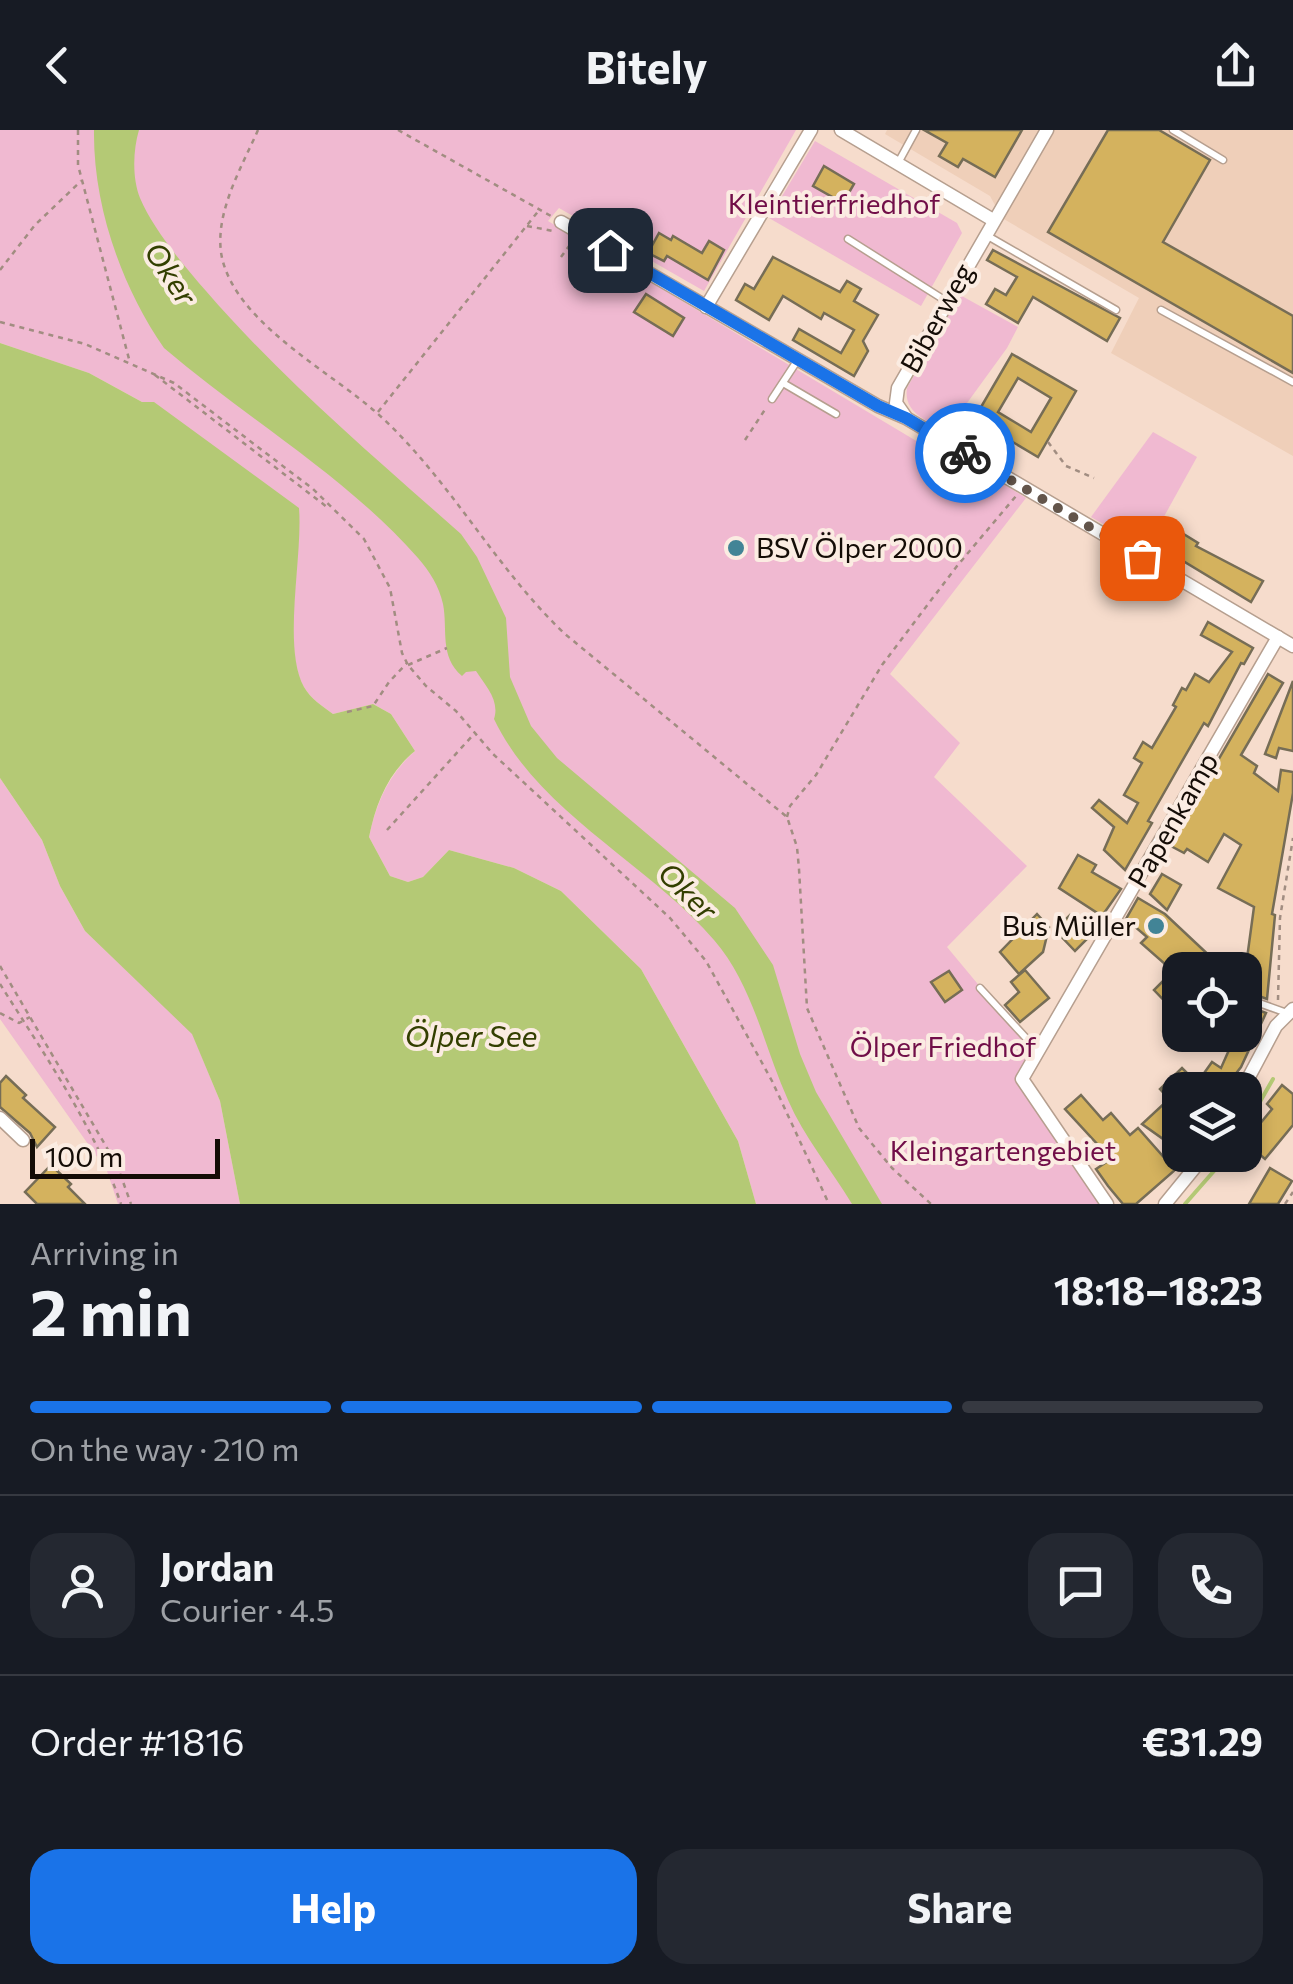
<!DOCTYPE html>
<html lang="en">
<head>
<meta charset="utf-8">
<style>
  :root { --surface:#171b24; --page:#242831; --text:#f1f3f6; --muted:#9ea1a6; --line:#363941; --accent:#1a73e8 }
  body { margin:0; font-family:Commissioner,sans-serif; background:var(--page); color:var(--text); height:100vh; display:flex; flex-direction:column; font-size:38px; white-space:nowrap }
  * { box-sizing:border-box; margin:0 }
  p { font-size:32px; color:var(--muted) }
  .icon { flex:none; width:55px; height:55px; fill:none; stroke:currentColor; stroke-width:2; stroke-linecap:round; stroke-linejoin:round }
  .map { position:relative; height:1074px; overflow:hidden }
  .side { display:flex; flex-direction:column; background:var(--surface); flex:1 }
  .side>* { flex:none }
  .fabs { position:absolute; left:1162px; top:822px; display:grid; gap:20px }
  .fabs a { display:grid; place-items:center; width:100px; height:100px; border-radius:20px; background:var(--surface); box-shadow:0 5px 15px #0003; font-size:50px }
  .scale { position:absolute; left:30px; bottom:25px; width:190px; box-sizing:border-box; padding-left:10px; border:5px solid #140c06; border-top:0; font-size:28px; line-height:35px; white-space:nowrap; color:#140c06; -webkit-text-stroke:8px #fbece2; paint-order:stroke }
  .pin { position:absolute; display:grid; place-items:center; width:85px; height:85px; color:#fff; margin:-42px; border-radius:20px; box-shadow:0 5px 15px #0006 }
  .courier { position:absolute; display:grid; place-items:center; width:100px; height:100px; margin:-50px; border:8px solid #1a73e8; border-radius:50%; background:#fff; color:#222; box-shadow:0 2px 12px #0007 }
  .summary em { font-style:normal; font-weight:700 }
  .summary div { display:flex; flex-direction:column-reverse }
  .summary { display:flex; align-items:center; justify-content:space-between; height:170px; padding:0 30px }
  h1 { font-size:65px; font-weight:700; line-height:75px }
  .bar { display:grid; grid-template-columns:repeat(4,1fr); gap:15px 10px; align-content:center; height:120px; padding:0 30px }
  .bar i { height:12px; border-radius:8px; background:var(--line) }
  .bar .selected { background:var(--accent) }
  .bar p { grid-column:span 4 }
  .line { display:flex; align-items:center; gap:25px; padding:0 30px; border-top:2px solid var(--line) }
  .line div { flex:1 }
  .round { display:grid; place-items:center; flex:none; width:105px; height:105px; border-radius:30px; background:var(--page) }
  .button { display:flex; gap:20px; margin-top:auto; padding:20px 30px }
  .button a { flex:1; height:115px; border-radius:30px; background:var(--accent); color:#fff; font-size:40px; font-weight:700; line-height:115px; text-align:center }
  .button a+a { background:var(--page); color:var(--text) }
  header { display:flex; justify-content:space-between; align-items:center; height:130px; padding:0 30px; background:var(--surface); font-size:45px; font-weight:700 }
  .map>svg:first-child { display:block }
</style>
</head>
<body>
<header><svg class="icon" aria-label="back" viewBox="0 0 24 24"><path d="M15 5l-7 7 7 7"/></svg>Bitely<svg class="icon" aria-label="share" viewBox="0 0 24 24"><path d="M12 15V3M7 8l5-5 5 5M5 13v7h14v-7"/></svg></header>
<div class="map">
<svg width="1293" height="1074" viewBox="0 0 1293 1074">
  <rect width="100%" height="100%" fill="#f6dccc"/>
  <path fill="#efcfb9" d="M887,0H1293V326L1111,223L1139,168L1002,88L990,66L885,4Z"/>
  <g fill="#f0b9d1">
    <path d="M0,0H796L704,161L559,78L548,91L990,355L995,349L1026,368L890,544L960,613L934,647L1027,736L947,817L1036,924L1020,949L1106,1074H756L738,1011L641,839L561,761L514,738L449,720L423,747L408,752L390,746L369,707C376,673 389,644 415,621L391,584L373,574L333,584C322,576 311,569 304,557C281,518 303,426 298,378L142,272L89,243L0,213Z"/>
    <path d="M815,11L957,93L962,103L921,176L769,88Z"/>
    <path d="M960,165L1018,197L1007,218L946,302C927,290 903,283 907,258Z"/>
    <path d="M1153,302L1197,327L1146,419L1091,387Z"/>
    <path d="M0,648L42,710L60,756L85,801L192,903L220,971L240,1074H118L107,1041L0,889Z"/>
  </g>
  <g fill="#b4c975">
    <path d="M94,0H139C133,20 132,48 140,68C153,99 184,136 206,161C283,250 373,326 461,404L477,427L506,488L510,547L531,596L557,628L735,778L773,835L800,924L816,962L882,1074H852C831,1039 804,1007 788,970C764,917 753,855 714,810C649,734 538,682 494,589C500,571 486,556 476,541L466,542L462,546C439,526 448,500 443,474C439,456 430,442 418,428C346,346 247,289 164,218C121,156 93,75 94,0Z"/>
    <path d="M0,213L89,243L142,272H154L299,378C303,426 282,518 304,557C311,569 322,576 333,584L373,574L391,584L415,621C388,643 376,673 369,707L390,746L408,752L423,747L449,720L514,738L561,761L641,839L738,1011L756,1074H240L220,971L192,904L85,801L60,756L42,710L0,648Z"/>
  </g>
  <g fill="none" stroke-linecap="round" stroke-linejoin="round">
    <g stroke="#b4c975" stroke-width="4">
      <path d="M1245,998L1273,949"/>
      <path d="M1185,1074L1228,1025"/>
    </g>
  </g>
  <g fill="#d4b25e" stroke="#766d56" stroke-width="2.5" fill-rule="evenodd">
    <path d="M924,0H1022L995,47L963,29L958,37L939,26L947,13Z"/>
    <path d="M1108,0H1159L1210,30L1163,112L1293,186V243L1048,102Z"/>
    <path d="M824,36L854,54L843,73L813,56Z"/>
    <path d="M659,103L671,110L673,106L702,123L709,111L724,120L708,150L667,126L664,131L648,123Z"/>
    <path d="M993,120L1120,188L1107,211L1033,167L1018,193L986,174L995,159L1006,165L1017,147L987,130Z"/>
    <path d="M773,127L840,162L847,151L861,159L854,171L878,185L863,211L868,221L854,246L793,210L799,199L841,223L854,200L824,183L821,189L783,166L769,190L736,170L745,154L754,159Z"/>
    <path d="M646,164L684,188L673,206L634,182Z"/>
    <path d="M1012,224L1076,261L1038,327L974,289ZM1018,248L1051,268L1031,302L998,282Z"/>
    <path d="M1182,403L1198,413L1196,416L1263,451L1251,472L1170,423Z"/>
    <path d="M1208,492L1253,518L1244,534L1241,533L1208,596L1204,593L1177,640L1148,691L1152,693L1125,740L1104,720L1114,697L1092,678L1099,670L1127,693L1138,673L1124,665L1142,633L1134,628L1143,612L1152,618L1176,577L1173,575L1182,558L1186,560L1195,544L1209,552L1232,522L1201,505Z"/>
    <path d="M1268,544L1283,553L1241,625L1257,636L1254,643L1278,661L1281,640L1293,642V663L1272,784L1275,785L1267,869L1245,861V840H1221L1225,827L1246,836L1254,777L1218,758L1241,715L1224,704L1208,732L1187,719L1184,723L1169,715Z"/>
    <path d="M1293,551V621L1279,618L1276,628L1265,624Z"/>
    <path d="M1078,725L1096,735L1092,742L1121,759L1102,786L1059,758Z"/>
    <path d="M1162,744L1181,755L1167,780L1150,764Z"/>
    <path d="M1138,768L1165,784L1215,831L1208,840H1180V887L1154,860L1173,841L1141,813L1147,807L1126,789Z"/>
    <path d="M1037,784L1049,797L1043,822L1019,844L1000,822Z"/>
    <path d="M1070,785L1090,806L1075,821L1055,800Z"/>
    <path d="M1025,840L1049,868L1020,892L1005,875L1019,862L1011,852Z"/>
    <path d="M949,841L962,860L945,872L931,852Z"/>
    <path d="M1245,875L1266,883L1241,937L1223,960H1190L1184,954L1169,969L1160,959L1182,938L1197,953L1212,932L1221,938L1233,911L1245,917Z"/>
    <path d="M6,946L26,965L23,968L55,997L37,1017L30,1003L0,977V953Z"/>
    <path d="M1282,955L1293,964V995L1265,1029L1245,1012L1272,979L1267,974Z"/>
    <path d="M1081,965L1103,990L1111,983L1130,1005L1138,998L1175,1040L1136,1074H1123L1108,1056L1096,1039L1111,1029L1065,979Z"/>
    <path d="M1169,969L1180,981V1021L1142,994Z"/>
    <path d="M51,1035L71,1054L68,1057L85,1074H37L25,1062Z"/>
    <path d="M1270,1038L1292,1051L1278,1074H1249Z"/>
  </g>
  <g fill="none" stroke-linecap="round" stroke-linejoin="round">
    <defs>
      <g id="lane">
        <path d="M1173,0L1223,30"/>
        <path d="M898,33L916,0"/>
        <path d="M986,105L1116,180"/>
        <path d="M848,109L946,171"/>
        <path d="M1161,180L1293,252"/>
        <path d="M783,253L836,284"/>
        <path d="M772,269L797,231"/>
        <path d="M980,858L1037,920"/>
        <path d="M1245,868L1287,883"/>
      </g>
      <g id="street">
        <path d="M841,0L993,90"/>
        <path d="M561,92L878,276L906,288L1293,516"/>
        <path d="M706,177L811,0"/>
        <path d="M905,286L896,273L898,258L1047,0"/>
        <path d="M1242,960L1276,896L1293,879"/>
        <path d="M0,988L23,1010"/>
        <path d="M1107,1074L1022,949L1278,507"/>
        <path d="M1165,1074L1205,1025"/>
      </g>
    </defs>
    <use href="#lane" stroke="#b69f8f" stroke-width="9"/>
    <use href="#street" stroke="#b69f8f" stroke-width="15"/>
    <g stroke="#a18d81" stroke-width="2.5" stroke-dasharray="5 5" stroke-linecap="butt">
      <path d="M78,0V35L129,229"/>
      <path d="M258,0C241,39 208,93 225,138C246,198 332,243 378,284C450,349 495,438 565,504L787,687L797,717L799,739L807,878L859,998L892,1038L931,1074"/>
      <path d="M398,0L551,86"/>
      <path d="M527,96L553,101"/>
      <path d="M561,127L572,112"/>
      <path d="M0,140L35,95L81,51"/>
      <path d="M0,192L85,214L174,253L313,359L364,409L390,458L402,523L408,535L426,556L456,581L493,624L670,788L706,831L772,951L829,1074"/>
      <path d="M155,245L327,377"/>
      <path d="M378,282L540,79"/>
      <path d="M745,310L766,278"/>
      <path d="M1048,312L1066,336L1094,348"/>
      <path d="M408,535L447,518"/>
      <path d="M347,582L373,576L389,552L407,533"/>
      <path d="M787,687L790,676L816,645L882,535L957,436L1016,366"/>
      <path d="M387,700L473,605"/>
      <path d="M0,836L117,1035L131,1074"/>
      <path d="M0,854C44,924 94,996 121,1074"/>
      <path d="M1278,870L1280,788L1293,708"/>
      <path d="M0,883L19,893L30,887"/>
      <path d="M1285,1074L1293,1062"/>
    </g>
    <use href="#lane" stroke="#fff" stroke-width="6"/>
    <use href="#street" stroke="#fff" stroke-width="12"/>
  </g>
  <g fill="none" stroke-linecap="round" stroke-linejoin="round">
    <path stroke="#63554b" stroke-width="10" stroke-dasharray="0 18" d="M965,323L1142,428"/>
    <path stroke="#1a73e8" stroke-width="12" d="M610,120L878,276L906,288L965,323"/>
  </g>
  <g fill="#428496" stroke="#fbece2" stroke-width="4">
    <circle cx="736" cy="418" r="10"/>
    <circle cx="1156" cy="796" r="10"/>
  </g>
  <g text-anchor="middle" stroke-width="8" stroke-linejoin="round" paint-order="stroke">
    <g font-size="28" fill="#710e48" stroke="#fbece2">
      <text x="834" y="84">Kleintierfriedhof</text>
      <text x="943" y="927">Ölper Friedhof</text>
      <text x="1003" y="1031">Kleingartengebiet</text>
    </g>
    <g font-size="28" fill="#140c06" stroke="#fbece2">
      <text transform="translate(937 188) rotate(-61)" y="10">Biberweg</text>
      <text transform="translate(1173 690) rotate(-60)" y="10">Papenkamp</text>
    </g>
    <g font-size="28" fill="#140c06" stroke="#fbece2" text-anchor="start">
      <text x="756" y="428">BSV Ölper 2000</text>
      <text x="1136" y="806" text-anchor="end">Bus Müller</text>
    </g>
    <g font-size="30" font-style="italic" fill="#333f00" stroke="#fbece2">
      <text transform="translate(170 144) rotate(57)" y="10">Oker</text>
      <text transform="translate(687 762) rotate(44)" y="10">Oker</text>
      <text x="471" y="917">Ölper See</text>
    </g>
  </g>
</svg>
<div class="fabs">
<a><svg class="icon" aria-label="locate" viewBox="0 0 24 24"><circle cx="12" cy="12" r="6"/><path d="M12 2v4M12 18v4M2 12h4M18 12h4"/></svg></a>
<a><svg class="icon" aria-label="layers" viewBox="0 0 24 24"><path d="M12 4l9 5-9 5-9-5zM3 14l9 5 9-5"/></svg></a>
</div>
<div class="scale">100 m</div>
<div class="pin" style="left:1142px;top:428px;background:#ea580c"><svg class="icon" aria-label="bag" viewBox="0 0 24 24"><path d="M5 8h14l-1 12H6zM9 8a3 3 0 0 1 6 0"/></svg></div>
<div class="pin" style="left:610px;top:120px;background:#1f2937"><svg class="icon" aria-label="home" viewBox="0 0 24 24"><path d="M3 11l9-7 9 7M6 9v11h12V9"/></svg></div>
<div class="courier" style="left:965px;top:323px"><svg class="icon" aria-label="bike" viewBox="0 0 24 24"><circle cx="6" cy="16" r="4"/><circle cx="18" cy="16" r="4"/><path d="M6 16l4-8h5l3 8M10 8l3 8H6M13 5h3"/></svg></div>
</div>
<section class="side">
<div class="summary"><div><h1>2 min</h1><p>Arriving in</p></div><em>18:18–18:23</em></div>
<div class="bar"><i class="selected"></i><i class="selected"></i><i class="selected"></i><i></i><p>On the way · 210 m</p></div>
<div class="line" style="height:180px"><a class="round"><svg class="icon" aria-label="person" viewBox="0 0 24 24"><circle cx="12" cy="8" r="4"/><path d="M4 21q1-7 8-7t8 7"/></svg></a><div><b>Jordan</b><p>Courier · 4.5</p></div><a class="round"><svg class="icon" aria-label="chat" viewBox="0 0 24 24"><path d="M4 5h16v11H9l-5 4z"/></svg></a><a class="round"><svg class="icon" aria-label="phone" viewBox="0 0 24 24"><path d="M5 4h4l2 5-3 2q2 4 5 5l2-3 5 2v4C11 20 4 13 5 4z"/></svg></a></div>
<div class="line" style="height:130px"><div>Order #1816</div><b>€31.29</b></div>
<div class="button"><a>Help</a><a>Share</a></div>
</section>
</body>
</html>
